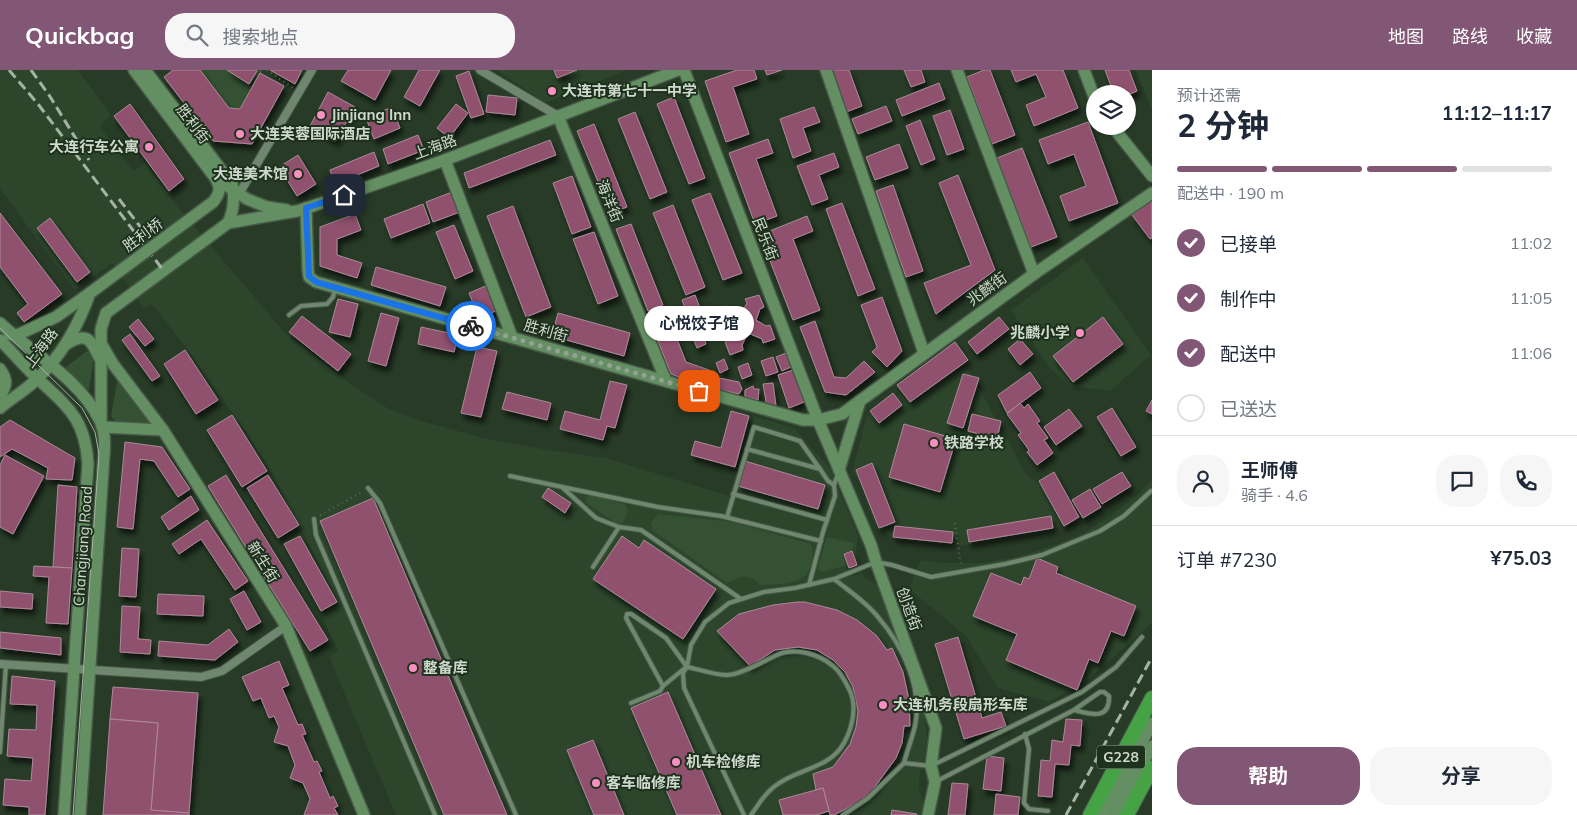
<!DOCTYPE html>
<html lang="zh">
<head>
<meta charset="utf-8">
<style>
  :root { --surface:#fff; --page:#f6f6f7; --text:#1f2937; --muted:#747a83; --line:#e0e1e3; --accent:#825776 }
  body { margin:0; font-family:Mulish,"Noto Sans SC",sans-serif; background:var(--page); color:var(--text); height:100vh; display:flex; flex-direction:column; font-size:19px; white-space:nowrap }
  * { box-sizing:border-box; margin:0 }
  p { font-size:16px; color:var(--muted) }
  .icon { flex:none; width:28px; height:28px; fill:none; stroke:currentColor; stroke-width:2; stroke-linecap:round; stroke-linejoin:round }
  .map { position:relative; flex:1; overflow:hidden }
  .details { display:flex; flex-direction:column; background:var(--surface); width:425px }
  .details>* { flex:none }
  .controls { position:absolute; left:1086px; top:15px; display:grid; gap:10px }
  .controls a { display:grid; place-items:center; width:50px; height:50px; border-radius:50%; background:var(--surface); box-shadow:0 1px 4px #0004; font-size:25px }
  .pin { position:absolute; display:grid; place-items:center; width:42px; height:42px; color:#fff; margin:-21px; border-radius:10px; box-shadow:0 2px 8px #0006 }
  .courier { position:absolute; display:grid; place-items:center; width:50px; height:50px; margin:-25px; border:4px solid #1a73e8; border-radius:50%; background:#fff; color:#222; box-shadow:0 1px 6px #0007 }
  .bubble { position:absolute; height:35px; border-radius:18px; background:var(--surface); box-shadow:0 1px 4px #0004; font-size:16px; font-weight:700; line-height:35px; text-align:center }
  .summary em { font-style:normal; font-weight:700 }
  .summary div { display:flex; flex-direction:column-reverse }
  .summary { display:flex; align-items:center; justify-content:space-between; height:85px; padding:0 25px }
  h1 { font-size:32px; font-weight:700; line-height:38px }
  .bar { display:grid; grid-template-columns:repeat(4,1fr); gap:8px 5px; align-content:center; height:60px; padding:0 25px }
  .bar i { height:6px; border-radius:4px; background:var(--line) }
  .bar .selected { background:var(--accent) }
  .bar p { grid-column:span 4 }
  .line { display:flex; align-items:center; gap:12px; padding:0 25px; border-top:1px solid var(--line) }
  .line div { flex:1 }
  .round { display:grid; place-items:center; flex:none; width:52px; height:52px; border-radius:20px; background:var(--page) }
  ol { padding:0 25px; list-style:none }
  li { display:flex; align-items:center; gap:15px; height:55px }
  li p { margin-inline-start:auto }
  li .icon { padding:5px; border-radius:50%; background:var(--accent); color:#fff; stroke-width:4 }
  li:last-child { color:var(--muted) }
  li i { width:28px; height:28px; border:2px solid var(--line); border-radius:50% }
  .button { display:flex; gap:10px; margin-top:auto; padding:10px 25px }
  .button a { flex:1; height:58px; border-radius:20px; background:var(--accent); color:#fff; font-size:20px; font-weight:700; line-height:58px; text-align:center }
  .button a+a { background:var(--page); color:var(--text) }
  header { display:flex; align-items:center; gap:30px; box-sizing:border-box; height:70px; padding:0 25px; background:var(--accent); color:#fff }
  header strong { font-size:24px }
  nav { display:flex; gap:28px; margin-inline-start:auto; font-size:18px }
  .search { width:350px; height:45px; background:var(--page); display:flex; align-items:center; gap:12px; box-sizing:border-box; padding:0 18px; border-radius:20px; color:var(--muted); font-size:19px }
  main { display:flex; flex:1; min-height:0 }
  .map>svg:first-child { display:block }
</style>
</head>
<body>
<header>
<strong>Quickbag</strong>
<div class="search"><svg class="icon" aria-label="search" viewBox="0 0 24 24"><circle cx="10" cy="10" r="6"/><path d="M15 15l6 6"/></svg>搜索地点</div>
<nav><a>地图</a><a>路线</a><a>收藏</a></nav>
</header>
<main>
<div class="map">
<svg width="1152" height="745" viewBox="0 0 1152 745">
  <defs>
    <filter id="shadow"><feDropShadow dx="3" dy="5.5" stdDeviation="2.5" flood-color="#0009"/></filter>
  </defs>
  <rect width="100%" height="100%" fill="#273b26"/>
  <g fill="#2c452b">
    <path d="M0,0H78L111,45L100,57L133,101L145,93L181,141L286,264L355,317L387,338L418,350L483,368L554,381L606,388L729,426L754,346L794,358L830,398L858,466L856,481L864,507L880,517L917,612L924,641L927,667L923,699L920,702L919,719L929,745H396L329,587L338,580L321,545L339,533L271,401L246,362L190,283L152,234L144,238L112,193L75,220L0,119Z"/>
    <path d="M497,0H627L545,33Z"/>
    <path d="M1136,0H1152V40Z"/>
    <path d="M1083,188L1151,285L1110,321L1069,316L1049,297L1011,240Z"/>
    <path d="M958,280L1026,404L1042,416L1063,456L1042,463L959,476L899,470L876,459L853,399L866,348Z"/>
    <path d="M1152,409V553L1085,612L1049,632L998,618L966,566L909,519L921,490L945,493H983L1020,486L1052,476L1084,463L1112,445L1140,422Z"/>
  </g>
  <g fill="#345133">
    <path d="M199,0H263L240,39L229,38Z"/>
    <path d="M87,281L94,287L89,320L62,300Z"/>
    <path d="M118,307L149,353H117L111,346Z"/>
    <path d="M590,425L625,434L628,441L623,453L617,454L588,434L585,428Z"/>
    <path d="M658,444L733,452L811,474C813,480 813,483 812,490C808,518 781,512 760,516L755,510L744,506L727,513L652,460L651,453Z"/>
    <path d="M827,467L854,473L852,480L843,483L847,495L822,502L817,500Z"/>
  </g>
  <g fill="#90516e" stroke="#ab8a98" filter="url(#shadow)">
    <path d="M173,0H200L229,38L240,39L260,3L284,16L252,74L213,71L164,7Z"/>
    <path d="M227,0H256L257,1L249,14Z"/>
    <path d="M270,0H302L295,14Z"/>
    <path d="M348,0H391L375,30L341,11Z"/>
    <path d="M419,0H440L420,36L404,27Z"/>
    <path d="M554,0H577L557,8Z"/>
    <path d="M737,0H754L757,9L733,17L749,64L726,72L705,11Z"/>
    <path d="M765,0H782L767,5Z"/>
    <path d="M831,0H849L862,36L846,42Z"/>
    <path d="M904,0H921L925,12L911,17Z"/>
    <path d="M984,0H990L1015,65L992,74L967,7Z"/>
    <path d="M1011,0H1063L1078,38L1034,56L1026,35L1046,27L1036,4L1016,12Z"/>
    <path d="M1105,0H1129L1137,21L1128,25L1114,24Z"/>
    <path d="M469,1L484,44L471,48L456,6Z"/>
    <path d="M939,13L945,29L902,46L896,30Z"/>
    <path d="M328,22L355,37L336,71L310,56Z"/>
    <path d="M488,25L517,28L515,45L486,42Z"/>
    <path d="M674,27L705,108L689,114L657,34Z"/>
    <path d="M130,34L184,109L169,121L114,46Z"/>
    <path d="M456,34L468,43L449,68L437,58Z"/>
    <path d="M886,36L892,51L858,64L852,49Z"/>
    <path d="M392,37L400,58L374,69L366,48Z"/>
    <path d="M814,37L820,52L803,58L811,81L793,88L780,49Z"/>
    <path d="M950,40L964,79L947,85L933,46Z"/>
    <path d="M635,42L667,122L650,129L618,49Z"/>
    <path d="M920,50L935,89L921,95L906,56Z"/>
    <path d="M1088,52L1118,133L1069,151L1060,126L1086,116L1074,84L1048,94L1039,70Z"/>
    <path d="M594,54L627,137L611,143L577,61Z"/>
    <path d="M418,65L424,80L388,94L383,79Z"/>
    <path d="M768,69L773,83L756,89L777,146L755,154L729,83Z"/>
    <path d="M550,70L556,85L469,118L464,103Z"/>
    <path d="M899,74L908,98L875,110L866,87Z"/>
    <path d="M1022,78L1057,167L1031,177L997,88Z"/>
    <path d="M374,82L379,96L335,114L330,100Z"/>
    <path d="M834,83L839,97L819,105L828,129L812,135L797,96Z"/>
    <path d="M298,85L316,114L297,126L279,97Z"/>
    <path d="M958,105L995,200L936,244L924,213L971,195L939,113Z"/>
    <path d="M572,106L591,157L572,164L553,113Z"/>
    <path d="M893,115L923,201L906,207L876,121Z"/>
    <path d="M452,122L460,142L433,152L426,132Z"/>
    <path d="M710,123L742,203L723,210L692,130Z"/>
    <path d="M1152,130V168L1150,169L1132,145Z"/>
    <path d="M842,133L875,219L858,226L826,139Z"/>
    <path d="M423,134L430,153L391,168L384,149Z"/>
    <path d="M673,135L705,217L686,225L653,143Z"/>
    <path d="M513,136L551,237L526,247L487,146Z"/>
    <path d="M0,143L62,224L24,252L17,243L28,234L0,197Z"/>
    <path d="M355,144L361,160L337,169V185L362,193L357,208L320,196V157Z"/>
    <path d="M807,146L813,161L793,169L820,240L793,250L760,165Z"/>
    <path d="M50,148L90,202L77,212L37,158Z"/>
    <path d="M631,154L663,235L648,241L616,159Z"/>
    <path d="M454,155L473,201L455,209L436,162Z"/>
    <path d="M594,162L618,226L598,234L573,169Z"/>
    <path d="M376,197L446,217L440,236L371,215Z"/>
    <path d="M488,215L498,240L479,248L469,223Z"/>
    <path d="M695,225L700,238L687,243L682,230Z"/>
    <path d="M759,225L764,237L760,239L756,250L766,256L770,255L775,269L763,273L762,269L748,263L742,275L743,280L730,285L725,272L729,270L734,258L723,252L719,253L715,240L727,236L729,240L741,244L747,233L745,229Z"/>
    <path d="M882,227L902,281L887,297L872,282L877,277L861,235Z"/>
    <path d="M338,229L358,234L350,267L329,262Z"/>
    <path d="M381,243L399,248L386,296L368,291Z"/>
    <path d="M558,243L630,263L624,286L552,266Z"/>
    <path d="M302,246L351,284L338,301L289,262Z"/>
    <path d="M999,247L1009,259L977,284L968,272Z"/>
    <path d="M1103,247L1123,274L1073,312L1053,286Z"/>
    <path d="M138,249L154,269L145,276L129,257Z"/>
    <path d="M669,249L686,292L709,300L704,316L671,304L652,256Z"/>
    <path d="M815,251L834,307L846,308L864,291L875,302L846,325L825,322L800,257Z"/>
    <path d="M699,253L706,274L697,278L689,257Z"/>
    <path d="M421,257L458,265L454,282L418,274Z"/>
    <path d="M130,264L160,306L152,311L122,270Z"/>
    <path d="M1020,269L1033,284L1020,295L1008,279Z"/>
    <path d="M955,272L968,290L910,332L897,315Z"/>
    <path d="M477,277L497,281L481,347L461,343Z"/>
    <path d="M185,280L218,330L196,344L164,294Z"/>
    <path d="M786,283L791,297L782,301L776,287Z"/>
    <path d="M773,287L778,302L766,306L761,291Z"/>
    <path d="M724,289L728,299L720,303L716,293Z"/>
    <path d="M748,293L752,305L742,309L738,297Z"/>
    <path d="M793,300L804,332L789,338L778,305Z"/>
    <path d="M1030,302L1041,318L1007,343L998,325Z"/>
    <path d="M963,304L979,308L963,358L947,353Z"/>
    <path d="M714,307L739,312L742,319L739,324L711,318Z"/>
    <path d="M610,311L627,315L615,358L607,356L603,370L560,359L565,341L600,350Z"/>
    <path d="M773,313L776,336L767,337L763,314Z"/>
    <path d="M753,316L754,319H759L758,330L745,327V320Z"/>
    <path d="M507,322L551,333L547,350L502,339Z"/>
    <path d="M893,323L902,335L879,353L870,341Z"/>
    <path d="M1152,330V344L1146,341Z"/>
    <path d="M1020,333L1024,338L1028,334L1040,351L1037,353L1048,368L1044,370L1053,383L1037,395L1027,382L1029,380L1018,365L1021,363L1007,344Z"/>
    <path d="M1112,338L1136,377L1121,386L1097,347Z"/>
    <path d="M1069,339L1082,356L1056,375L1044,357Z"/>
    <path d="M731,341L749,346L735,397L691,385L695,371L721,378Z"/>
    <path d="M972,344L1001,351L997,369L968,361Z"/>
    <path d="M232,345L267,401L242,417L207,360Z"/>
    <path d="M10,350L75,388L72,410L46,409L48,398L12,379L0,387V357Z"/>
    <path d="M904,354L956,369L940,422L889,407Z"/>
    <path d="M125,372L162,377L190,419L178,427L154,391L140,389L133,459L117,457Z"/>
    <path d="M5,385L44,406L13,464L0,457V395Z"/>
    <path d="M745,391L825,415L818,439L738,416Z"/>
    <path d="M872,393L895,452L879,458L856,400Z"/>
    <path d="M1054,402L1079,447L1064,456L1039,411Z"/>
    <path d="M1122,402L1131,416L1102,434L1093,419Z"/>
    <path d="M226,405L328,570L310,581L208,416Z"/>
    <path d="M268,405L299,455L278,468L247,418Z"/>
    <path d="M58,415L77,417L72,498L53,497Z"/>
    <path d="M548,418L571,433L565,443L542,427Z"/>
    <path d="M1090,419L1101,437L1083,448L1072,430Z"/>
    <path d="M191,426L199,440L169,460L161,447Z"/>
    <path d="M373,428L507,745H444L320,451Z"/>
    <path d="M1051,446L1053,458L969,472L967,460Z"/>
    <path d="M207,450L248,511L235,520L201,469L179,484L172,474Z"/>
    <path d="M895,456L953,462L952,473L893,467Z"/>
    <path d="M300,466L337,532L321,541L284,474Z"/>
    <path d="M622,466L639,478L644,470L716,519L683,569L593,509Z"/>
    <path d="M122,478L139,479L136,527L119,526Z"/>
    <path d="M852,481L857,495L849,498L844,484Z"/>
    <path d="M1037,488L1058,497L1056,503L1136,536L1124,566L1111,561L1098,593L1089,589L1077,620L1006,590L1017,564L973,546L991,503L1021,515L1024,507L1029,509Z"/>
    <path d="M34,496L72,498L68,554L46,553L49,507L33,506Z"/>
    <path d="M0,521L33,524L32,539L0,537Z"/>
    <path d="M244,521L261,552L247,560L230,529Z"/>
    <path d="M158,524L204,526L203,546L157,544Z"/>
    <path d="M797,532H805L837,540L857,550L876,565L887,580L892,578L903,602L909,630L910,656H904L902,673L896,688L871,722L857,733L834,745H830L823,718L816,720L813,704L833,697L850,674L856,657L858,641L853,617L845,602L833,590L817,580L798,577L775,580L750,596L717,561L739,544L773,535Z"/>
    <path d="M122,536L140,537L138,569L151,570L150,584L120,582Z"/>
    <path d="M229,559L238,572L215,590L158,586L159,571L208,575Z"/>
    <path d="M0,562L61,568V585L0,578Z"/>
    <path d="M958,567L982,648L1001,642L1006,656L964,669L935,574Z"/>
    <path d="M279,591L289,615L282,618L298,655L302,654L306,664L302,665L314,692L317,691L322,701L319,702L330,728L333,726L338,736L334,738L338,745H304L310,729L303,713L290,708L295,695L288,676L274,672L279,657L274,646L269,648L261,628L253,631L242,607Z"/>
    <path d="M12,606L55,611L45,745H29V737L3,735L5,709L31,711L33,688L7,686L9,659L36,660L37,635L10,634Z"/>
    <path d="M113,617L198,623L189,743L151,740L158,653L110,649Z"/>
    <path d="M668,622L721,745H677L631,638Z"/>
    <path d="M110,649L158,653L151,740L189,743V745H103Z"/>
    <path d="M1066,649L1082,650L1080,676L1071,675L1069,695L1055,694L1052,727L1038,726L1041,690L1050,691L1052,670L1063,672Z"/>
    <path d="M593,670L624,745H594L567,680Z"/>
    <path d="M987,686L1004,688L1001,721L983,719Z"/>
    <path d="M952,713L968,714L965,745H948Z"/>
    <path d="M823,718L829,741L816,745H783L779,730Z"/>
    <path d="M996,724L1020,727L1018,745H994Z"/>
    <path d="M892,740L917,744V745H891Z"/>
  </g>
  <g fill="none" stroke-linecap="round" stroke-linejoin="round">
    <defs>
      <g id="lane">
        <path d="M289,245L301,236L327,234L333,227L335,219"/>
        <path d="M747,379L820,399L828,411L834,415"/>
        <path d="M510,406L658,437L721,446L821,471"/>
        <path d="M368,418L380,433L516,745"/>
        <path d="M563,418L596,448L619,457L641,460L741,529"/>
        <path d="M733,424L827,450"/>
        <path d="M727,447L754,357L800,371L820,399"/>
        <path d="M314,449L316,465L435,745"/>
        <path d="M593,497L619,457"/>
        <path d="M834,509C849,521 866,532 878,547C903,576 923,618 915,656C912,669 907,681 904,693"/>
        <path d="M809,515L823,462L835,426L834,415L838,404"/>
        <path d="M663,616L626,548L627,544H631L666,568L687,597C699,599 714,605 727,605C740,605 764,591 777,585C795,577 819,584 833,596C841,602 846,613 850,621C858,639 851,664 840,679C824,699 795,700 775,716C764,724 759,734 751,745"/>
        <path d="M631,633L660,621L663,616L685,598"/>
        <path d="M1025,664L1029,679L1024,733L1029,739L1048,741"/>
        <path d="M0,682L6,594"/>
        <path d="M937,711L1074,640L1100,622H1104L1109,626C1110,651 1090,644 1074,640"/>
        <path d="M744,745L684,618L683,603L687,597L691,575L705,552L729,533L764,522L795,518L834,509L876,492L892,495L931,507L1005,494L1042,485L1100,461L1124,446L1151,421"/>
        <path d="M843,745L868,728L904,693L931,696L1082,622L1116,597L1142,567"/>
      </g>
      <g id="street">
        <path d="M480,0L558,46"/>
        <path d="M239,124L312,0"/>
        <path d="M0,594L201,607L222,601L286,556"/>
      </g>
      <g id="secondary">
        <path d="M134,0L216,109L247,129L267,137L287,140"/>
        <path d="M145,0L232,114C235,128 234,140 228,153"/>
        <path d="M684,0L818,350L871,475L876,492L936,658L931,696L935,712L928,745"/>
        <path d="M826,0L924,283"/>
        <path d="M957,0L1034,204"/>
        <path d="M1084,0L1095,29"/>
        <path d="M558,46L666,311"/>
        <path d="M1112,56L1152,106"/>
        <path d="M445,90L512,267"/>
        <path d="M213,132C220,123 221,119 216,109"/>
        <path d="M306,138L308,200L309,207L316,212L803,350H818L842,344L1034,204L1152,123"/>
        <path d="M0,253C32,283 81,310 100,351C105,361 105,375 104,385L80,745"/>
        <path d="M9,264L15,266L56,247L90,223"/>
        <path d="M0,270C13,283 25,297 38,309C69,338 85,349 88,394L64,745"/>
        <path d="M65,275C85,262 90,267 99,287"/>
        <path d="M102,275L113,294L163,360L286,556L364,745"/>
        <path d="M0,299C8,310 7,315 0,327"/>
        <path d="M0,338C12,328 26,320 37,309C61,286 79,254 90,223"/>
        <path d="M101,352V259L106,243L228,153L297,141L310,137L445,90L678,0"/>
        <path d="M102,357L163,360"/>
        <path d="M839,400L860,331"/>
        <path d="M1103,745L1152,653"/>
        <path d="M1115,745L1152,676"/>
      </g>
      <g id="highway">
        <path d="M1090,745L1152,628"/>
        <path d="M1127,745L1152,698"/>
      </g>
    </defs>
    <use href="#lane" stroke="#475947" stroke-width="6"/>
    <use href="#street" stroke="#475947" stroke-width="10"/>
    <use href="#secondary" stroke="#475947" stroke-width="14"/>
    <use href="#highway" stroke="#475947" stroke-width="16"/>
    <g stroke="#596b58" stroke-width="2" stroke-dasharray="1 4" stroke-linecap="butt">
      <path d="M267,0L293,18"/>
      <path d="M320,445L362,422"/>
      <path d="M955,453L961,496"/>
    </g>
    <use href="#lane" stroke="#70876f" stroke-width="4"/>
    <use href="#street" stroke="#70876f" stroke-width="8"/>
    <use href="#secondary" stroke="#638f62" stroke-width="11"/>
    <use href="#highway" stroke="#45a245" stroke-width="14"/>
    <path stroke="#a5b3a4" stroke-width="1" d="M0,258L82,338L95,362L99,384L73,745"/>
    <g stroke="#a5b3a4" stroke-width="3" stroke-dasharray="10 5" stroke-linecap="butt">
      <path d="M9,0L38,34L163,200"/>
      <path d="M31,0L49,25L89,90"/>
      <path d="M119,129L142,159"/>
      <path d="M1066,745L1152,587"/>
    </g>
    <defs>
      <path id="secondary-bridge" d="M90,223L213,132"/>
    </defs>
    <use href="#secondary-bridge" stroke="#475947" stroke-width="14" stroke-linecap="butt"/>
    <use href="#secondary-bridge" stroke="#638f62" stroke-width="11"/>
  </g>
  <g fill="none" stroke-linecap="round" stroke-linejoin="round">
    <path stroke="#93a292" stroke-width="5" stroke-dasharray="0 9" d="M471,256L699,321"/>
    <path stroke="#1a73e8" stroke-width="6" d="M344,125L306,138L309,206L316,212L471,256"/>
  </g>
  <g fill="#fc8fc2" stroke="#1d311c" stroke-width="2">
    <circle cx="552" cy="21" r="5"/>
    <circle cx="321" cy="45" r="5"/>
    <circle cx="240" cy="64" r="5"/>
    <circle cx="149" cy="77" r="5"/>
    <circle cx="298" cy="104" r="5"/>
    <circle cx="1080" cy="263" r="5"/>
    <circle cx="934" cy="373" r="5"/>
    <circle cx="413" cy="598" r="5"/>
    <circle cx="883" cy="635" r="5"/>
    <circle cx="676" cy="692" r="5"/>
    <circle cx="596" cy="713" r="5"/>
  </g>
  <g text-anchor="middle" stroke-width="4" stroke-linejoin="round" paint-order="stroke">
    <rect fill="#1d311c" stroke="#98a797" stroke-width="1" x="1097" y="675.5" width="48" height="23" rx="4"/>
    <g font-size="14" font-weight="bold" fill="#cdd9cc">
      <text x="1121" y="692">G228</text>
    </g>
    <g font-size="15" font-weight="bold" fill="#cdd9cc" stroke="#1d311c" text-anchor="start">
      <text x="562" y="26">大连市第七十一中学</text>
      <text x="331" y="50">Jinjiang Inn</text>
      <text x="250" y="69">大连芙蓉国际酒店</text>
      <text x="139" y="82" text-anchor="end">大连行车公寓</text>
      <text x="288" y="109" text-anchor="end">大连美术馆</text>
      <text x="1070" y="268" text-anchor="end">兆麟小学</text>
      <text x="944" y="378">铁路学校</text>
      <text x="423" y="603">整备库</text>
      <text x="893" y="640">大连机务段扇形车库</text>
      <text x="686" y="697">机车检修库</text>
      <text x="606" y="718">客车临修库</text>
    </g>
    <g font-size="15" fill="#cdd9cc" stroke="#1d311c">
      <text transform="translate(193 54) rotate(53)" y="5">胜利街</text>
      <text transform="translate(435 77) rotate(-20)" y="5">上海路</text>
      <text transform="translate(609 131) rotate(68)" y="5">海洋街</text>
      <text transform="translate(143 165) rotate(-36)" y="5">胜利桥</text>
      <text transform="translate(765 169) rotate(69)" y="5">民乐街</text>
      <text transform="translate(987 219) rotate(-36)" y="5">兆麟街</text>
      <text transform="translate(546 261) rotate(16)" y="5">胜利街</text>
      <text transform="translate(41 278) rotate(-53)" y="5">上海路</text>
      <text transform="translate(83 476) rotate(-86)" y="5">Changjiang Road</text>
      <text transform="translate(263 492) rotate(58)" y="5">新生街</text>
      <text transform="translate(909 539) rotate(70)" y="5">创造街</text>
    </g>
  </g>
</svg>
<div class="controls">
<a><svg class="icon" aria-label="layers" viewBox="0 0 24 24"><path d="M12 4l9 5-9 5-9-5zM3 14l9 5 9-5"/></svg></a>
</div>
<div class="pin" style="left:699px;top:321px;background:#ea580c"><svg class="icon" aria-label="bag" viewBox="0 0 24 24"><path d="M5 8h14l-1 12H6zM9 8a3 3 0 0 1 6 0"/></svg></div>
<div class="pin" style="left:344px;top:125px;background:#1f2937"><svg class="icon" aria-label="home" viewBox="0 0 24 24"><path d="M3 11l9-7 9 7M6 9v11h12V9"/></svg></div>
<div class="courier" style="left:471px;top:256px"><svg class="icon" aria-label="bike" viewBox="0 0 24 24"><circle cx="6" cy="16" r="4"/><circle cx="18" cy="16" r="4"/><path d="M6 16l4-8h5l3 8M10 8l3 8H6M13 5h3"/></svg></div>
<div class="bubble" style="left:644px;top:236px;width:110px">心悦饺子馆</div>
</div>
<section class="details">
<div class="summary"><div><h1>2 分钟</h1><p>预计还需</p></div><em>11:12–11:17</em></div>
<div class="bar"><i class="selected"></i><i class="selected"></i><i class="selected"></i><i></i><p>配送中 · 190 m</p></div>
<ol>
<li><svg class="icon" aria-label="check" viewBox="0 0 24 24"><path d="M5 12l5 5 9-10"/></svg>已接单<p>11:02</p></li>
<li><svg class="icon" aria-label="check" viewBox="0 0 24 24"><path d="M5 12l5 5 9-10"/></svg>制作中<p>11:05</p></li>
<li><svg class="icon" aria-label="check" viewBox="0 0 24 24"><path d="M5 12l5 5 9-10"/></svg>配送中<p>11:06</p></li>
<li><i></i>已送达</li>
</ol>
<div class="line" style="height:90px"><a class="round"><svg class="icon" aria-label="person" viewBox="0 0 24 24"><circle cx="12" cy="8" r="4"/><path d="M4 21q1-7 8-7t8 7"/></svg></a><div><b>王师傅</b><p>骑手 · 4.6</p></div><a class="round"><svg class="icon" aria-label="chat" viewBox="0 0 24 24"><path d="M4 5h16v11H9l-5 4z"/></svg></a><a class="round"><svg class="icon" aria-label="phone" viewBox="0 0 24 24"><path d="M5 4h4l2 5-3 2q2 4 5 5l2-3 5 2v4C11 20 4 13 5 4z"/></svg></a></div>
<div class="line" style="height:65px"><div>订单 #7230</div><b>¥75.03</b></div>
<div class="button"><a>帮助</a><a>分享</a></div>
</section>
</main>
</body>
</html>
